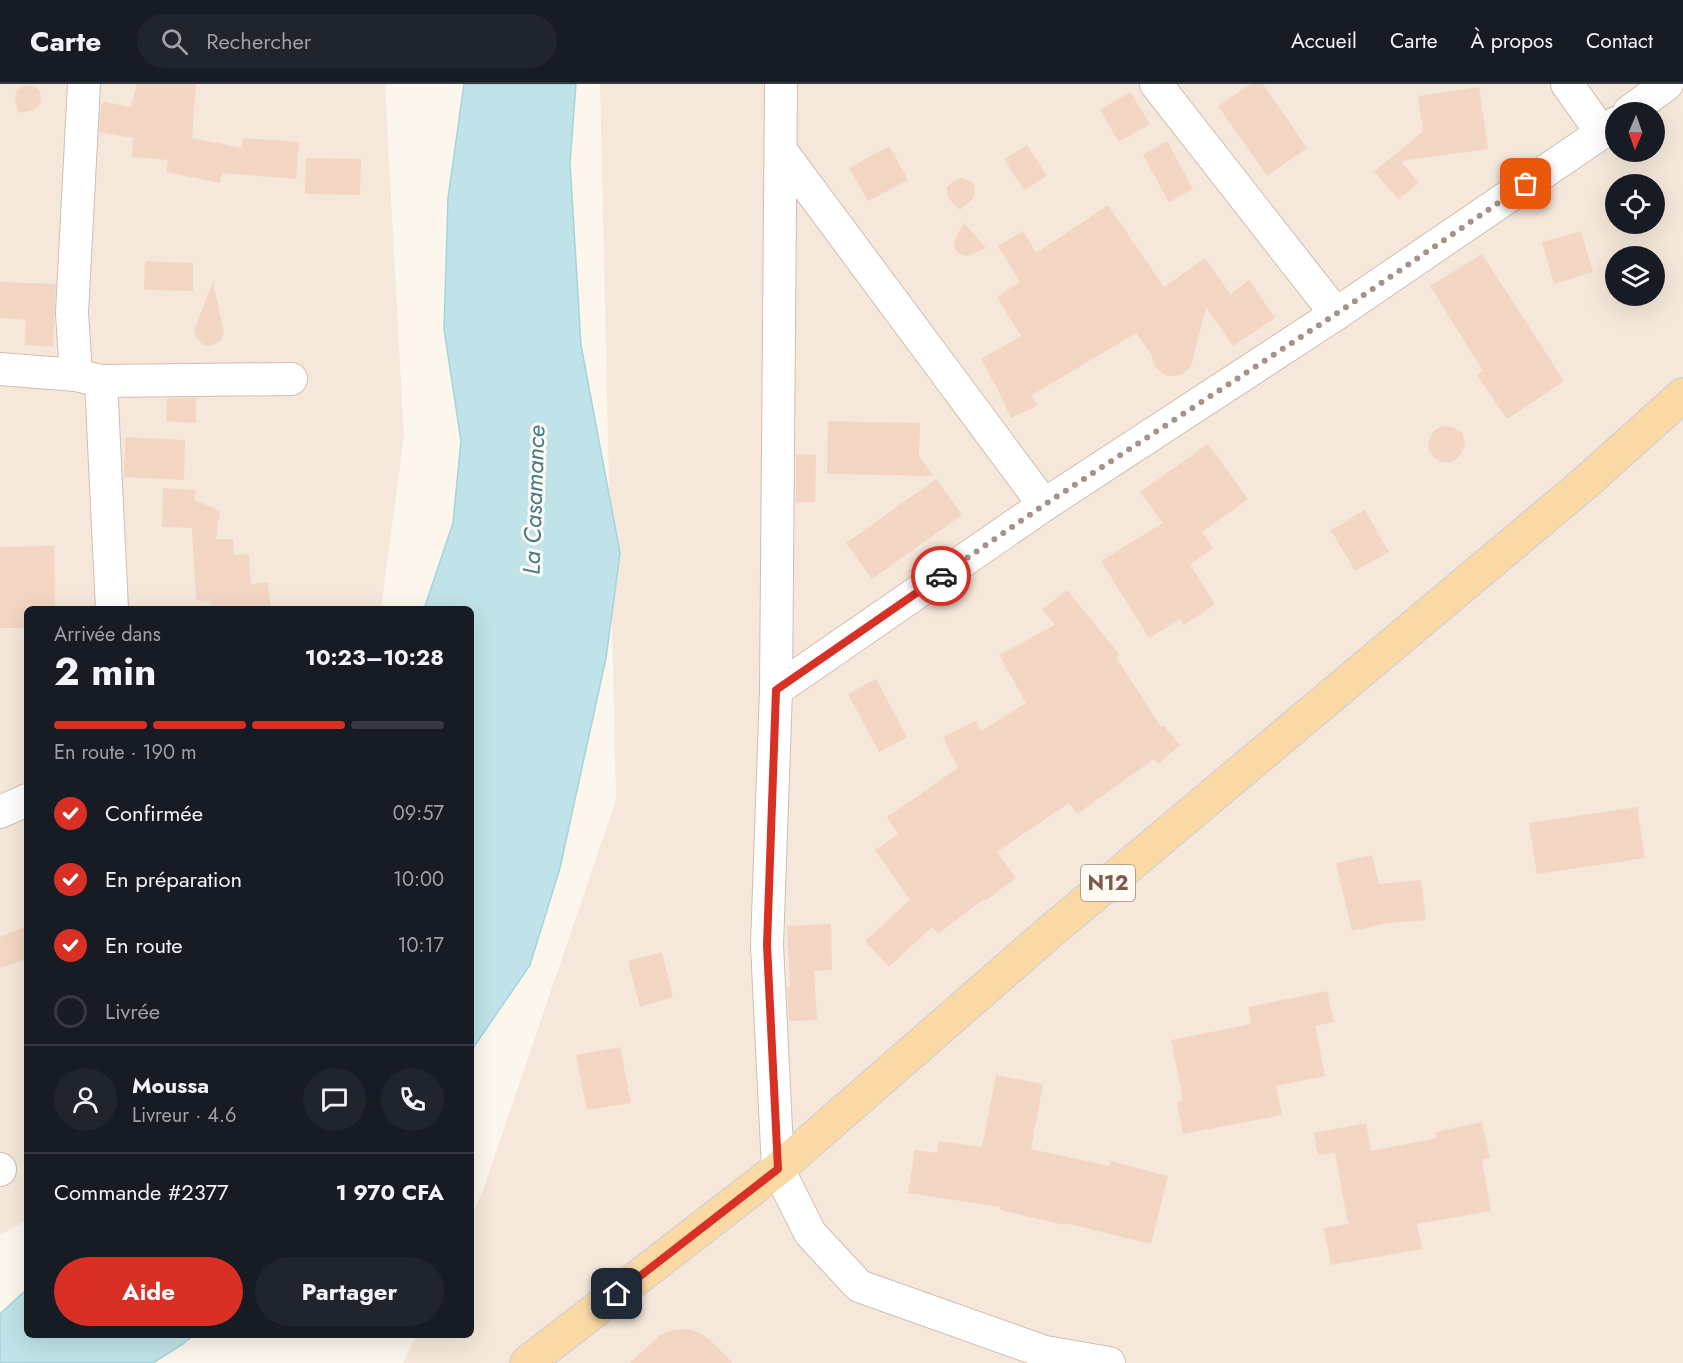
<!DOCTYPE html>
<html lang="fr">
<head>
<meta charset="utf-8">
<style>
  :root { --surface:#171b24; --page:#20242c; --text:#f1f3f6; --muted:#9ea1a6; --line:#363941; --accent:#d93025 }
  body { margin:0; font-family:Jost,sans-serif; background:var(--page); color:var(--text); height:100vh; display:flex; flex-direction:column; font-size:22px; white-space:nowrap }
  * { box-sizing:border-box; margin:0 }
  p { font-size:20px; color:var(--muted) }
  .icon { flex:none; width:33px; height:33px; fill:none; stroke:currentColor; stroke-width:2; stroke-linecap:round; stroke-linejoin:round }
  .map { position:relative; flex:1; overflow:hidden }
  .details { position:absolute; left:24px; top:522px; width:450px; height:732px; display:flex; flex-direction:column; background:var(--surface); border-radius:9px; box-shadow:0 6px 24px #0002 }
  .details>* { flex:none }
  .needle { width:39px; rotate:182deg }
  .controls { position:absolute; left:1605px; top:18px; display:grid; gap:12px }
  .controls a { display:grid; place-items:center; width:60px; height:60px; border-radius:50%; background:var(--surface); box-shadow:0 6px 24px #0002; font-size:30px }
  .pin { position:absolute; display:grid; place-items:center; width:51px; height:51px; color:#fff; margin:-26px; border-radius:12px; box-shadow:0 3px 9px #0006 }
  .courier { position:absolute; display:grid; place-items:center; width:60px; height:60px; margin:-30px; border:4px solid #d93025; border-radius:50%; background:#fff; color:#222; box-shadow:0 2px 8px #0007 }
  .overview em { font-style:normal; font-weight:700 }
  .overview div { display:flex; flex-direction:column-reverse }
  .overview { display:flex; align-items:center; justify-content:space-between; height:102px; padding:0 30px }
  h1 { font-size:39px; font-weight:700; line-height:45px }
  .bar { display:grid; grid-template-columns:repeat(4,1fr); gap:9px 6px; align-content:center; height:72px; padding:0 30px }
  .bar i { height:8px; border-radius:4px; background:var(--line) }
  .bar .active { background:var(--accent) }
  .bar p { grid-column:span 4 }
  .line { display:flex; align-items:center; gap:15px; padding:0 30px; border-top:2px solid var(--line) }
  .line div { flex:1 }
  .round { display:grid; place-items:center; flex:none; width:63px; height:63px; border-radius:32px; background:var(--page) }
  ol { padding:0 30px; list-style:none }
  li { display:flex; align-items:center; gap:18px; height:66px }
  li p { margin-inline-start:auto }
  li .icon { padding:6px; border-radius:50%; background:var(--accent); color:#fff; stroke-width:4 }
  li:last-child { color:var(--muted) }
  li i { width:33px; height:33px; border:3px solid var(--line); border-radius:50% }
  .primary-button { display:flex; gap:12px; margin-top:auto; padding:12px 30px }
  .primary-button a { flex:1; height:69px; border-radius:36px; background:var(--accent); color:#fff; font-size:24px; font-weight:700; line-height:69px; text-align:center }
  .primary-button a+a { background:var(--page); color:var(--text) }
  header { display:flex; align-items:center; gap:36px; box-sizing:border-box; height:84px; padding:0 30px; background:var(--surface); border-bottom:2px solid var(--line) }
  header strong { font-size:28px }
  nav { display:flex; gap:33px; margin-inline-start:auto; font-size:21px }
  .search { width:420px; height:54px; background:var(--page); display:flex; align-items:center; gap:15px; box-sizing:border-box; padding:0 21px; border-radius:33px; color:var(--muted); font-size:22px }
  .map>svg:first-child { display:block }
</style>
</head>
<body>
<header>
<strong>Carte</strong>
<div class="search"><svg class="icon" aria-label="search" viewBox="0 0 24 24"><circle cx="10" cy="10" r="6"/><path d="M15 15l6 6"/></svg>Rechercher</div>
<nav><a>Accueil</a><a>Carte</a><a>À propos</a><a>Contact</a></nav>
</header>
<div class="map">
<svg width="1683" height="1279" viewBox="0 0 1683 1279">
  <rect width="100%" height="100%" fill="#fdf6ec"/>
  <g fill="#f5e8da" fill-rule="evenodd">
    <path d="M0,0H385L404,353L381,525H27V1136L0,1151Z"/>
    <path d="M600,0H1683V1279H403L416,1251H471V1133L482,1109L616,716ZM1616,28H1654V68H1616ZM1616,100H1654V140H1616ZM1616,172H1654V212H1616Z"/>
  </g>
  <g fill="#bfe3e8" stroke="#a5d3da" stroke-width="1.5">
    <path d="M464,0H576L570,79L581,261L620,469L606,574L560,784L530,881L471,967V525H424L453,439L461,357L444,245L448,114Z"/>
    <path d="M27,1205V1251H194L183,1260L153,1279H0V1230Z"/>
  </g>
  <g fill="#f3d5c3">
    <path d="M137,0H196L192,54L242,64L243,54L299,58L296,95L222,89L220,99L166,88L168,76L132,73L133,54L99,48L101,20L104,18L131,23Z"/>
    <path d="M1251,0H1263L1307,64L1267,92L1218,22Z"/>
    <path d="M29,1L36,4L40,8L41,16L39,22L34,26L18,29L15,14L17,7L22,3Z"/>
    <path d="M1479,3L1488,65L1401,77L1419,99L1398,115L1374,87L1423,48L1418,12Z"/>
    <path d="M1130,8L1150,40L1119,58L1100,26Z"/>
    <path d="M1167,57L1193,105L1169,118L1143,71Z"/>
    <path d="M1027,61L1047,92L1024,106L1004,75Z"/>
    <path d="M889,62L908,96L868,117L849,84Z"/>
    <path d="M306,74L361,75L360,111L305,110Z"/>
    <path d="M962,94L973,98L975,109L973,115L960,126L948,114L947,103L955,96Z"/>
    <path d="M1108,121L1164,203L1205,174L1230,210L1249,196L1275,234L1233,262L1206,223L1191,282L1184,289L1176,292H1167L1159,287L1153,280L1152,272L1136,249L1032,311L1037,322L1011,334L999,308L981,275L1021,252L997,213L1020,198L998,162L1023,147L1036,169Z"/>
    <path d="M964,139L986,164L968,172L961,171L955,165L954,157Z"/>
    <path d="M1581,147L1593,188L1554,200L1542,158Z"/>
    <path d="M1482,170L1564,297L1507,335L1477,291L1483,287L1430,202Z"/>
    <path d="M145,177L193,179V207L144,206Z"/>
    <path d="M0,198L56,200L53,263L25,261L26,236L0,234Z"/>
    <path d="M213,198L224,248L222,255L215,260L208,262L201,259L196,253L194,246Z"/>
    <path d="M167,314H196V339L166,337Z"/>
    <path d="M828,337L920,339L919,372L933,392L827,390Z"/>
    <path d="M1444,342L1452,343L1463,349L1465,362L1462,369L1457,375L1449,379L1441,378L1434,373L1429,367L1428,358L1431,351L1436,345Z"/>
    <path d="M125,353L185,356L184,396L124,393Z"/>
    <path d="M1208,360L1248,415L1202,448L1213,464L1190,481L1215,520L1184,541L1180,535L1149,554L1101,477L1163,439L1140,408Z"/>
    <path d="M796,370L816,371L815,418H796Z"/>
    <path d="M936,395L962,431L872,495L846,459Z"/>
    <path d="M163,404L195,406V416L220,427L216,455H233L234,471L249,470L251,500L268,498L271,525H211L210,511L209,517L196,516L192,444L162,443Z"/>
    <path d="M1365,426L1389,468L1355,487L1331,446Z"/>
    <path d="M54,462L55,525H27V544H0V463Z"/>
    <path d="M1067,506L1120,571L1116,573L1161,643L1163,641L1180,661L1158,680L1154,675L1077,730L1069,719L997,768L1016,794L985,817L984,815L938,850L932,843L889,883L865,857L910,816L875,766L898,750L887,733L958,684L943,653L976,637L981,647L1026,619L999,571L1055,541L1042,525Z"/>
    <path d="M876,595L907,653L879,668L848,610Z"/>
    <path d="M1637,723L1645,774L1537,790L1529,739Z"/>
    <path d="M1372,771L1379,800L1421,796L1426,836L1388,839L1352,847L1336,779Z"/>
    <path d="M831,840L832,886L814,887L817,936L789,937L787,903H790L787,842Z"/>
    <path d="M27,842V875L0,884V853Z"/>
    <path d="M662,868L673,913L640,923L628,877Z"/>
    <path d="M1327,907L1334,938L1315,942L1325,992L1276,1002L1282,1031L1183,1050L1177,1018L1183,1016L1171,956L1251,940L1248,923Z"/>
    <path d="M620,963L631,1019L587,1026L576,971Z"/>
    <path d="M996,991L1043,1000L1031,1065L1109,1082L1110,1077L1168,1092L1151,1160L1065,1139V1141L1000,1126V1123L908,1109L915,1066L937,1069L939,1057L982,1063Z"/>
    <path d="M1482,1038L1490,1074L1482,1076L1491,1127L1417,1140L1422,1165L1331,1181L1324,1144L1348,1140L1335,1069L1318,1071L1314,1049L1366,1039L1371,1067L1437,1054L1436,1048Z"/>
    <path d="M685,1245L698,1248L709,1255L733,1279H630L660,1251L672,1246Z"/>
  </g>
  <g fill="none" stroke-linecap="round" stroke-linejoin="round">
    <defs>
      <g id="street">
        <path d="M781,0L776,606L767,861L778,1085L810,1149L859,1202L1045,1268L1109,1279"/>
        <path d="M1156,0L1336,230"/>
        <path d="M1567,0L1602,49"/>
        <path d="M1629,28L1667,0"/>
        <path d="M782,68L1044,421"/>
        <path d="M0,285L76,291L101,297L291,295"/>
        <path d="M76,291L72,229L84,0"/>
        <path d="M101,297L112,525"/>
        <path d="M776,606L1044,421L1336,230L1616,39"/>
        <path d="M0,728L27,716"/>
        <path d="M0,1085V1086"/>
      </g>
      <path id="primary" d="M527,1279L778,1085L1045,852L1585,399L1683,311"/>
    </defs>
    <use href="#street" stroke="#d1beb0" stroke-width="34"/>
    <use href="#primary" stroke="#dad1cd" stroke-width="36"/>
    <use href="#street" stroke="#fff" stroke-width="32"/>
    <use href="#primary" stroke="#fbd9a5" stroke-width="33"/>
  </g>
  <g fill="none" stroke-linecap="round" stroke-linejoin="round">
    <path stroke="#a89285" stroke-width="6" stroke-dasharray="0 10.8" d="M941,492L1044,421L1336,230L1526,100"/>
    <path stroke="#d93025" stroke-width="8" d="M617,1210L778,1085L767,861L776,606L941,492"/>
  </g>
  <g text-anchor="middle" stroke-width="6" stroke-linejoin="round" paint-order="stroke">
    <rect fill="#fffaf3" stroke="#a28b7f" stroke-width="1.5" x="1081" y="781" width="54" height="36" rx="4.5"/>
    <g font-size="21" font-weight="bold" fill="#7a5c4d">
      <text x="1108" y="806">N12</text>
    </g>
    <g font-size="24" font-style="italic" fill="#437c86" stroke="#fffaf3">
      <text transform="translate(534 416) rotate(-88)" y="8">La Casamance</text>
    </g>
  </g>
</svg>
<div class="controls">
<a><svg class="needle" viewBox="-14 -14 28 28"><path d="M0-13l5 13h-10z" fill="#e53935"/><path d="M0 13l5-13h-10z" fill="#9ea1a6"/></svg></a>
<a><svg class="icon" aria-label="locate" viewBox="0 0 24 24"><circle cx="12" cy="12" r="6"/><path d="M12 2v4M12 18v4M2 12h4M18 12h4"/></svg></a>
<a><svg class="icon" aria-label="layers" viewBox="0 0 24 24"><path d="M12 4l9 5-9 5-9-5zM3 14l9 5 9-5"/></svg></a>
</div>
<div class="pin" style="left:1526px;top:100px;background:#ea580c"><svg class="icon" aria-label="bag" viewBox="0 0 24 24"><path d="M5 8h14l-1 12H6zM9 8a3 3 0 0 1 6 0"/></svg></div>
<div class="pin" style="left:617px;top:1210px;background:#1f2937"><svg class="icon" aria-label="home" viewBox="0 0 24 24"><path d="M3 11l9-7 9 7M6 9v11h12V9"/></svg></div>
<div class="courier" style="left:941px;top:492px"><svg class="icon" aria-label="car" viewBox="0 0 24 24"><path d="M5 17H2v-5l4-1 3-4h7l3 4 3 1v5h-3M9 17h6M6 11h13"/><circle cx="7" cy="17" r="2"/><circle cx="17" cy="17" r="2"/></svg></div>
<section class="details">
<div class="overview"><div><h1>2 min</h1><p>Arrivée dans</p></div><em>10:23–10:28</em></div>
<div class="bar"><i class="active"></i><i class="active"></i><i class="active"></i><i></i><p>En route · 190 m</p></div>
<ol>
<li><svg class="icon" aria-label="check" viewBox="0 0 24 24"><path d="M5 12l5 5 9-10"/></svg>Confirmée<p>09:57</p></li>
<li><svg class="icon" aria-label="check" viewBox="0 0 24 24"><path d="M5 12l5 5 9-10"/></svg>En préparation<p>10:00</p></li>
<li><svg class="icon" aria-label="check" viewBox="0 0 24 24"><path d="M5 12l5 5 9-10"/></svg>En route<p>10:17</p></li>
<li><i></i>Livrée</li>
</ol>
<div class="line" style="height:108px"><a class="round"><svg class="icon" aria-label="person" viewBox="0 0 24 24"><circle cx="12" cy="8" r="4"/><path d="M4 21q1-7 8-7t8 7"/></svg></a><div><b>Moussa</b><p>Livreur · 4.6</p></div><a class="round"><svg class="icon" aria-label="chat" viewBox="0 0 24 24"><path d="M4 5h16v11H9l-5 4z"/></svg></a><a class="round"><svg class="icon" aria-label="phone" viewBox="0 0 24 24"><path d="M5 4h4l2 5-3 2q2 4 5 5l2-3 5 2v4C11 20 4 13 5 4z"/></svg></a></div>
<div class="line" style="height:78px"><div>Commande #2377</div><b>1 970 CFA</b></div>
<div class="primary-button"><a>Aide</a><a>Partager</a></div>
</section>
</div>
</body>
</html>
